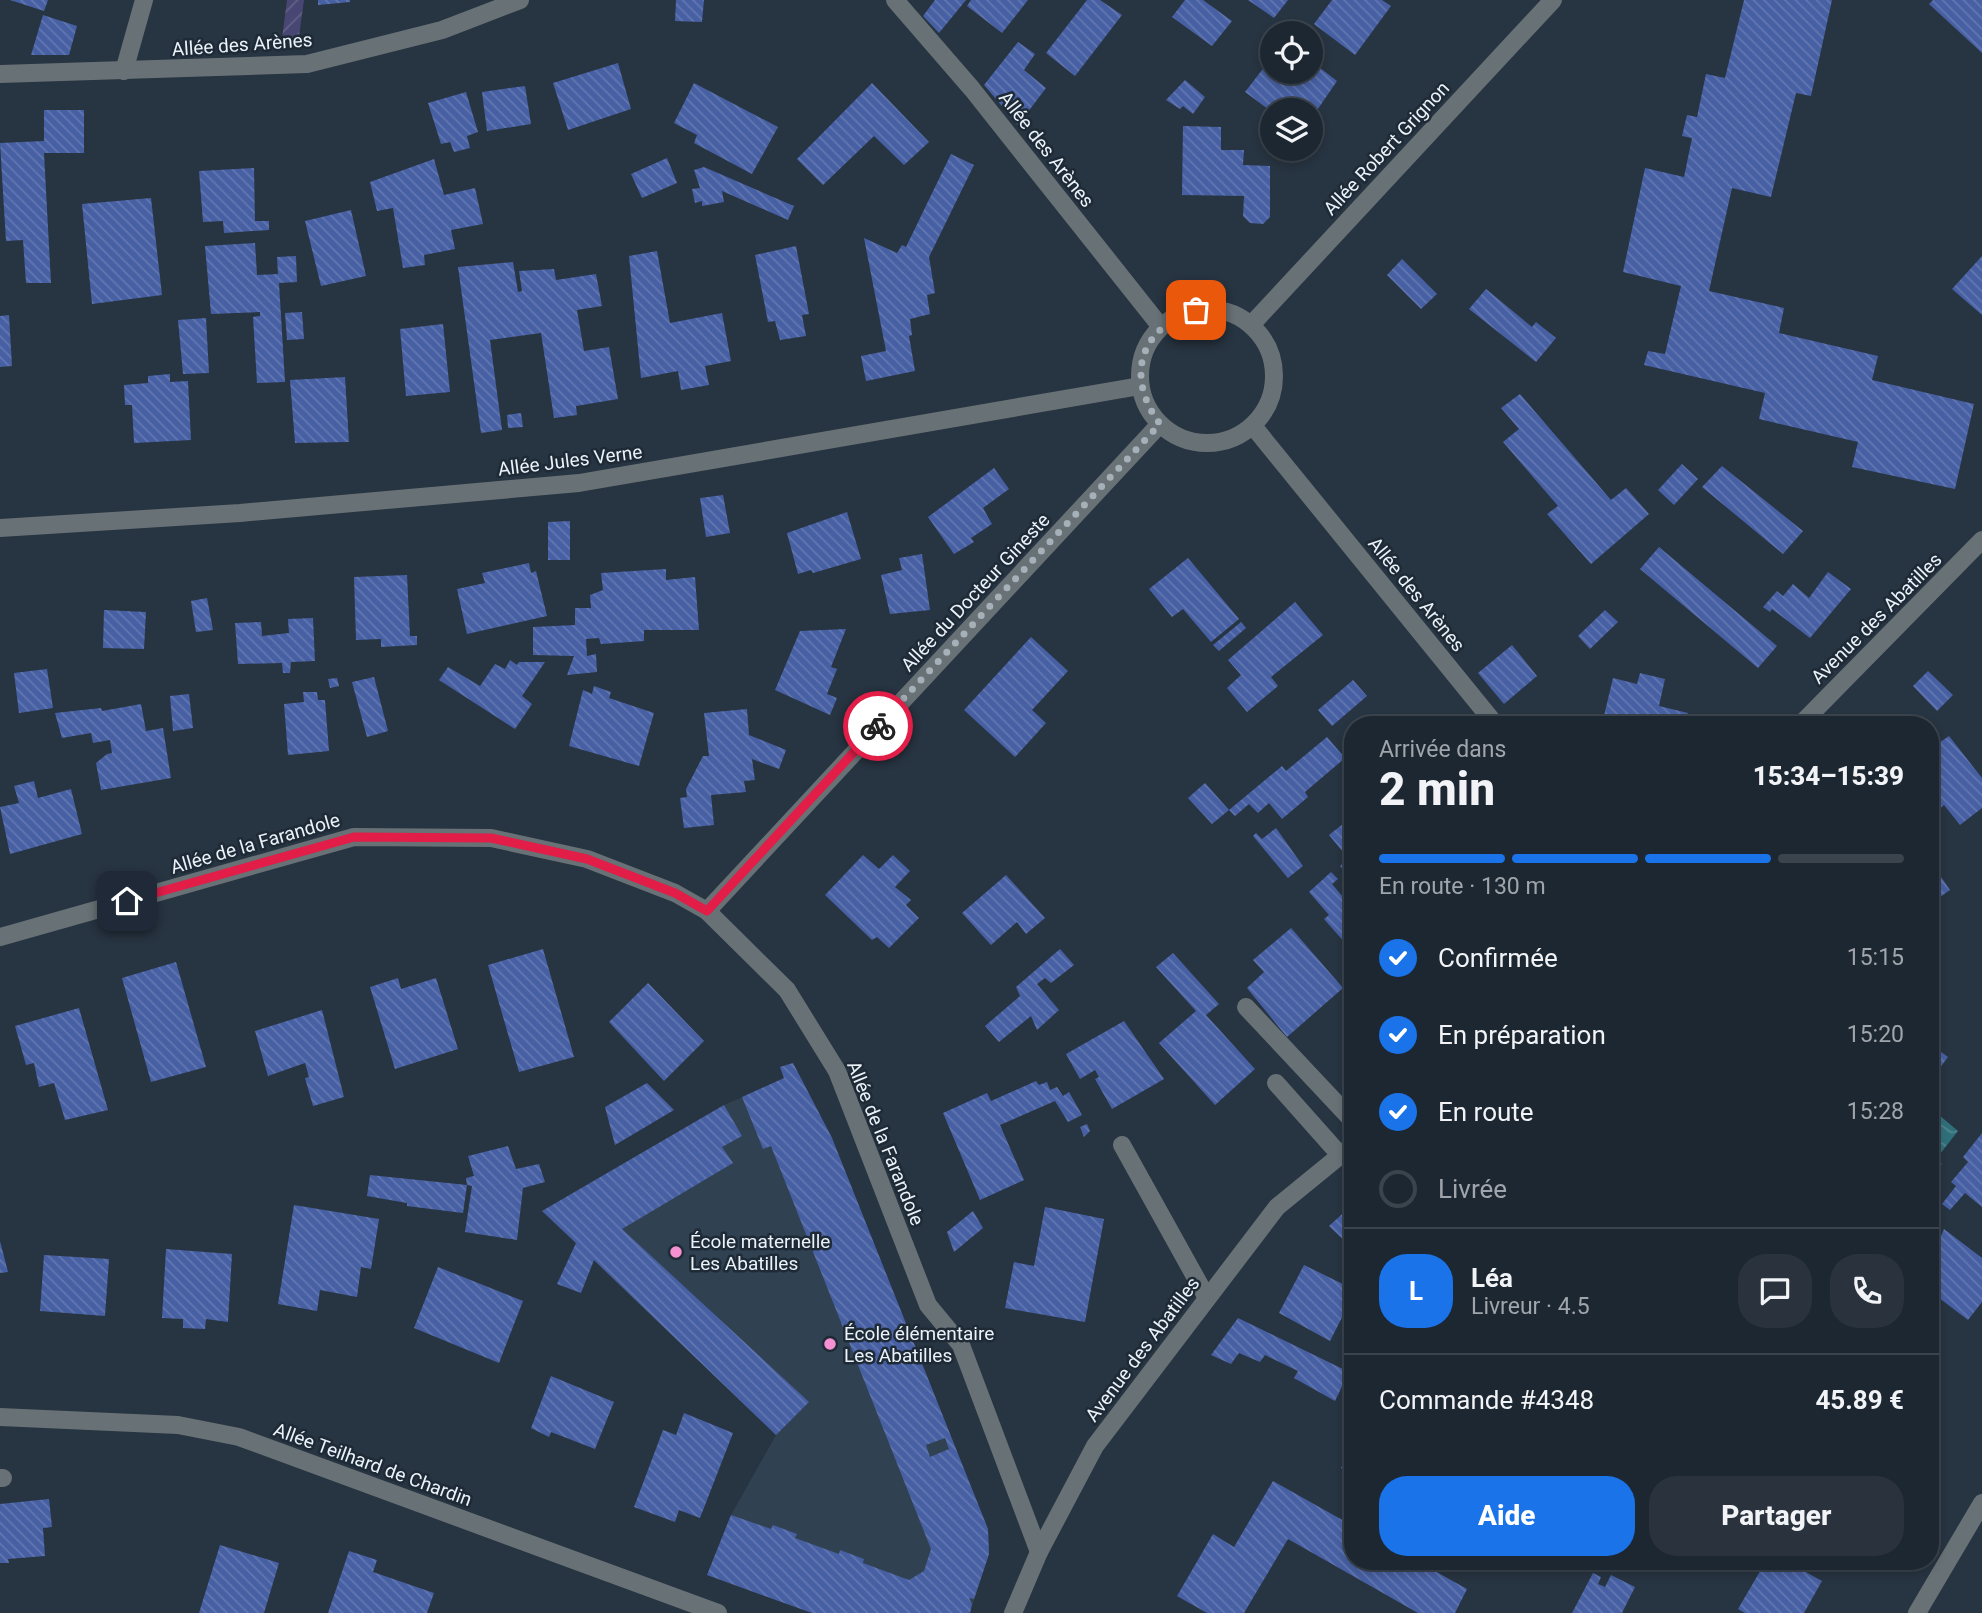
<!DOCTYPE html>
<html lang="fr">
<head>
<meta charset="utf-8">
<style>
  :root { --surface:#1d2731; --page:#2a333d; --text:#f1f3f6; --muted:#a0a5ab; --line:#3b444d; --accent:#1a73e8 }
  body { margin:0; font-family:Roboto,sans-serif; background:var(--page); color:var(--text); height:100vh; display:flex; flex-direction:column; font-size:26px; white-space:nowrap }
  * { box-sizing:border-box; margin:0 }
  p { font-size:23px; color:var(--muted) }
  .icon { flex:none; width:38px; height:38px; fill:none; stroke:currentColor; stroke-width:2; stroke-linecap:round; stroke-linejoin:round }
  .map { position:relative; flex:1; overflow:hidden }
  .drawer { position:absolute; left:1344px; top:716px; width:595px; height:854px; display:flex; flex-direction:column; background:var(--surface); border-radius:28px; box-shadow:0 4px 10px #0003,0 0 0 2px var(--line) }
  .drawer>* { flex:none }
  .fabs { position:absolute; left:1260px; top:21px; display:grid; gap:14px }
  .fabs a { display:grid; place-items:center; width:63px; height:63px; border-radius:50%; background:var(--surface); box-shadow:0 4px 10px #0003,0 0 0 2px var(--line); font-size:35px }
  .pin { position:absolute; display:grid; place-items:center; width:60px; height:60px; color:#fff; margin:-30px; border-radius:14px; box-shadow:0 4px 10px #0006 }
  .courier { position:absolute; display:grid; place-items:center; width:70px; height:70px; margin:-35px; border:5px solid #e11d48; border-radius:50%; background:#fff; color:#222; box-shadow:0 2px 9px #0007 }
  .head em { font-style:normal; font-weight:800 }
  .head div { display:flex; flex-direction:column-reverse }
  .head { display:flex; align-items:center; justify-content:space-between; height:119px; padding:0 35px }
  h1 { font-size:46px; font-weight:800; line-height:52px }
  .bar { display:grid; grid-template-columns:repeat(4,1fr); gap:10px 7px; align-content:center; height:84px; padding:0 35px }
  .bar i { height:9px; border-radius:5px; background:var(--line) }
  .bar .current { background:var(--accent) }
  .bar p { grid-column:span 4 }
  .line { display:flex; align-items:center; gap:18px; padding:0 35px; border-top:2px solid var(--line) }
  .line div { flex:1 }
  .round { display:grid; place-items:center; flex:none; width:74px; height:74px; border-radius:28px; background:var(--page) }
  ol { padding:0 35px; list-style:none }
  li { display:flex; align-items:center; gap:21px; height:77px }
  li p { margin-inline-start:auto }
  li .icon { padding:7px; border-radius:50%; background:var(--accent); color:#fff; stroke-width:4 }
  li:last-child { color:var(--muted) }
  li i { width:38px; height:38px; border:4px solid var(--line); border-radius:50% }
  .cta { display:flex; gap:14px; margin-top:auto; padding:14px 35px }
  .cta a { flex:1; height:80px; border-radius:28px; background:var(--accent); color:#fff; font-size:28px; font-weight:800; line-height:80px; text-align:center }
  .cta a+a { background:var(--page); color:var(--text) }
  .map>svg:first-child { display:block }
</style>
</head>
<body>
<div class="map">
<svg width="1982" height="1613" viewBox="0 0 1982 1613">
  <defs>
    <pattern id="garden-furrows" width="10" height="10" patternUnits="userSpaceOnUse" patternTransform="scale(1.75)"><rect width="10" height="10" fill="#484672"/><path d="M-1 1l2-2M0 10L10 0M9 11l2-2" fill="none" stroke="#636187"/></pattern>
    <pattern id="water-waves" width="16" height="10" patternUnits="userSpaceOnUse" patternTransform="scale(1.75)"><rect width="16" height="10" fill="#2f6f7a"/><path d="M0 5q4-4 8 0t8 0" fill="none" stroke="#4d848e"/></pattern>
    <pattern id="building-back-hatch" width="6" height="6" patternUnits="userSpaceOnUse" patternTransform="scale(1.75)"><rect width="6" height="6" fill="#4760a3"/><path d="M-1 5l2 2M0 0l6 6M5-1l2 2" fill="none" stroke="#6277b1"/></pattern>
  </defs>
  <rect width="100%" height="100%" fill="#273441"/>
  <path fill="#304152" d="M793,1063L830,1134L988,1529L989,1554L970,1613H812L707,1575L731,1515L776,1435L542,1211L724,1105L784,1079L780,1067Z"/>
  <path fill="url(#garden-furrows)" d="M287,0H304L298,44L281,46Z"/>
  <path fill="url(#water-waves)" d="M1939,1115L1958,1131L1936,1159L1942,1164L1934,1174L1930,1171V1125Z"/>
  <g fill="url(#building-back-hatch)" fill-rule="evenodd">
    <path d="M10,0H48L44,11Z"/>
    <path d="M318,0H350V2L318,5Z"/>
    <path d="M676,0H704L702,22L675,21Z"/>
    <path d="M935,0H966L939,33L923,16Z"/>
    <path d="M971,0H1028L1002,33L967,6Z"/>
    <path d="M1087,0H1100L1122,15L1075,76L1046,53Z"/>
    <path d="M1185,0H1203L1232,21L1212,46L1172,17Z"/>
    <path d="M1248,0H1288L1274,18Z"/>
    <path d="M1332,0H1382L1391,6L1355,55L1314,24Z"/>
    <path d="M1744,0H1832L1811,96L1796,93L1771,197L1732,188L1709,291L1784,308L1779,333L1878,356L1872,380L1974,404L1955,489L1852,467L1858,442L1759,419L1765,393L1644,365L1648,351L1665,354L1681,286L1623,272L1645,168L1684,177L1692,138L1682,136L1687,115L1697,117L1706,74L1725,78Z"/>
    <path d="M1933,0H1982V53L1929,4Z"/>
    <path d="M43,15L77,26L69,55H31Z"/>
    <path d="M1018,42L1035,54L1024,70L1046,88L1018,125L984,85Z"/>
    <path d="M1272,57V72H1311V61L1337,81L1311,119V110L1272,112L1245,92Z"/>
    <path d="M618,63L631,109L568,130L553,83Z"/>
    <path d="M1185,80L1205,97L1193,114L1183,106L1180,109L1166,100Z"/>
    <path d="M694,83L778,127L752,174L694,143L697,135L674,123Z"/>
    <path d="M872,83L929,142L904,165L874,136L823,185L797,159Z"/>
    <path d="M525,86L531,124L487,131L482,92Z"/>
    <path d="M466,92L478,132L467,136L470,148L454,152L450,142L441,144L428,103Z"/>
    <path d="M44,110H84V153H44L51,283H26L23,240L6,241L0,143L44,141Z"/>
    <path d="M1183,126L1221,127V150H1244L1243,165L1270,166V217L1263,224L1250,223L1243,216L1244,196L1182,195Z"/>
    <path d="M951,154L974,165L929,257L935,293L927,295L930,314L910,319L912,335L909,336L915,371L866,381L861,356L886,351L864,238L897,253L902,245L906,247Z"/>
    <path d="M667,158L677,183L642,198L631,174Z"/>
    <path d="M434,159L444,195L475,188L483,224L451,230L455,249L424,255L425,265L403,268L393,208L377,211L370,182Z"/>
    <path d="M704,167L794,206L788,220L722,191L724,202L702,206V201L695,203L692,189L700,188L694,170Z"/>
    <path d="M254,168L255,221H269V230L224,233L223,221L203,222L199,171Z"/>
    <path d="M151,198L162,295L92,304L82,204Z"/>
    <path d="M351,210L366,276L321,286L305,221Z"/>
    <path d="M255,243L257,275L278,274L277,257L296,256L297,282L279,283L285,382L257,383L253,317L260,316V312L211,314L205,246Z"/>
    <path d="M796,246L809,314L802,315L806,336L780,340L775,321L768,322L755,255Z"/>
    <path d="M657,251L670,323L722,313L731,361L705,366L709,385L681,390L678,371L641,378L629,256Z"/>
    <path d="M1982,256V315L1952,289Z"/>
    <path d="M1402,259L1437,294L1421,309L1387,275Z"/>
    <path d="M513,262L518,292L522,291L519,271L554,269L556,280L596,274L602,306L577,310L584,351L609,347L618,399L576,406L577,415L554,418L541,333L490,340L502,430L481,433L458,267Z"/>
    <path d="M1486,289L1532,327L1536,322L1556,338L1536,362L1469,309Z"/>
    <path d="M302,312L304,339L287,340L285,313Z"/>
    <path d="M9,315L12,366L0,367V316Z"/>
    <path d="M206,318L209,373L183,374L178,320Z"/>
    <path d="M443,324L450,392L406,396L400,329Z"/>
    <path d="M170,374V382L188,381L191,440L134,443L132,405H125L124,385L148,383V376Z"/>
    <path d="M345,377L349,442L295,443L290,380Z"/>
    <path d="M1520,394L1611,500L1626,488L1649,514L1591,564L1547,514L1558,506L1503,442L1519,429L1501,408Z"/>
    <path d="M521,413L523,427L508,428L507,415Z"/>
    <path d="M1682,464L1698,479L1674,505L1658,490Z"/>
    <path d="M1722,466L1803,531L1783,554L1702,487Z"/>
    <path d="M994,468L1009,489L983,508L992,524L971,538L974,542L954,554L928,517Z"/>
    <path d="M723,495L730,533L706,537L700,498Z"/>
    <path d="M847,512L861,559L813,573L811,570L798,574L787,533Z"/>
    <path d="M570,521V560H548V522Z"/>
    <path d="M1659,547L1777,646L1758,668L1640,569Z"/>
    <path d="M922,554L930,610L890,614L881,575L902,570L899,558Z"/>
    <path d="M1188,558L1239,619L1211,642L1183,609L1172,617L1149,589Z"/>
    <path d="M529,563L531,573L536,571L547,616L467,634L457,589L485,583L482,573Z"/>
    <path d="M666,569V580L695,577L699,630H644V641L601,644L599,638L586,639L587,656L596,654L597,672L567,675L574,656L533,655V627L575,625V608H591L590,595L603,590L601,573Z"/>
    <path d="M1828,572L1851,589L1810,638L1772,609L1770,612L1763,607L1777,591L1783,596L1793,584L1809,598Z"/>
    <path d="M407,575L410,636H417V645L381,647V639L356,640L354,577Z"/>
    <path d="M207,598L213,630L196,632L191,601Z"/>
    <path d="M1295,602L1323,635L1271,677L1278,686L1247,712L1227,688L1241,675L1228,660Z"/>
    <path d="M104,610L146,612L144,649L103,648Z"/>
    <path d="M1605,610L1618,622L1590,649L1578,636Z"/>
    <path d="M313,618L315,661L291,662L290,673H283L282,663L238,664L235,623L261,622L262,636L289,633L288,619Z"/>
    <path d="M1241,622L1246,628L1219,651L1213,645Z"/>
    <path d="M846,629L831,667L837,669L827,694L837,698L830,715L775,690L800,631Z"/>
    <path d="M1031,637L1068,671L1032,710L1046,723L1015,757L964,710Z"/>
    <path d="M1512,645L1537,676L1504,704L1478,673Z"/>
    <path d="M510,660L517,665L519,662H545L522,696L532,704L515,729L439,680L448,667L480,686L495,664L505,669Z"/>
    <path d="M47,669L53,708L19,713L14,673Z"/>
    <path d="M1928,671L1953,695L1937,711L1913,686Z"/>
    <path d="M1640,673L1665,679L1659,706L1688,713L1684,724H1602L1613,678L1637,684Z"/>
    <path d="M374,677L388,731L367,737L352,682Z"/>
    <path d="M337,678L339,686L330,688L328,679Z"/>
    <path d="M1353,680L1367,696L1332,726L1318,710Z"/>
    <path d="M594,686L611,692L609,698L654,713L639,766L569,746L583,690L592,694Z"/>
    <path d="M303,692H317L318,700H325L329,751L288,755L284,704L304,702Z"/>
    <path d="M189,694L193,728L173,731L170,696Z"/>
    <path d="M141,704L146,731L163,728L171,778L101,790L96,763L107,754L112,753L110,740L93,743L91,733L62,738L55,713L101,708L102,711Z"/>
    <path d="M747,709L749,735L786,750L779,769L752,759L755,780L744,781L746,792L711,795L714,825L684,828L680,798L687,797L686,789L703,756H709L704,713Z"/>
    <path d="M1949,736L1982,778V808L1960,825L1944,805L1936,812L1930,805V749Z"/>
    <path d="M1327,737L1345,758L1305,792L1308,797L1282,819L1269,803L1258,813L1249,804L1235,816L1229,810L1282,766L1286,771Z"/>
    <path d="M34,781L38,798L71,789L82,834L10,854L0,807L19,803L14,786Z"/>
    <path d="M1205,783L1229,810L1212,824L1188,798Z"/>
    <path d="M1353,816V876L1350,878L1340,866L1348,858L1329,835Z"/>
    <path d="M1276,828L1303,866L1288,878L1253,836L1256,833L1262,839Z"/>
    <path d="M863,855L879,869L893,855L910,871L895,887L911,900L906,905L919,918L889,948L877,937L872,940L825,895Z"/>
    <path d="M1930,861L1950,890L1930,904Z"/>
    <path d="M1331,872L1338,879L1332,884L1353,909V943L1350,940L1346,944L1324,919L1329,915L1309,892Z"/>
    <path d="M1006,875L1045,918L1026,934L1017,922L991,945L962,913Z"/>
    <path d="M1291,928L1343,988L1287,1037L1247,988L1264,972L1253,960Z"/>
    <path d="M543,949L574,1057L519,1072L488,965Z"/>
    <path d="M1060,949L1074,965L1051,983L1045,978L1037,984L1059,1010L1037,1030L1031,1016L999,1042L985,1026L1020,996L1016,987Z"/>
    <path d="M1173,953L1219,1004L1206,1015L1255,1069L1215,1105L1159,1043L1196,1011L1156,967Z"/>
    <path d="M176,962L206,1067L151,1082L122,978Z"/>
    <path d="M398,978L401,989L436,978L458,1049L395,1069L370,987Z"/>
    <path d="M648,983L704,1041L664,1081L609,1022Z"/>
    <path d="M79,1008L108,1110L65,1120L54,1083L39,1087L34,1063L26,1065L15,1026Z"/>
    <path d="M322,1010L344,1097L313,1106L305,1078L309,1077L305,1063L268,1076L255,1031Z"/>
    <path d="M1124,1021L1164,1079L1112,1109L1095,1079L1099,1077L1095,1070L1080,1079L1066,1054Z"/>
    <path d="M1930,1044L1948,1057L1930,1081Z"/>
    <path d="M793,1063L832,1138L988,1529L989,1554L974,1599L969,1598L972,1604L970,1613H812L707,1575L731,1515L771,1529L773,1525L797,1534L795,1538L839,1554L840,1550L864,1559L863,1563L909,1580L924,1571L931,1549L771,1146L763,1149L742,1097L784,1078L780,1067ZM945,1438L949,1449L930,1457L926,1445Z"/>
    <path d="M1036,1081L1039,1085L1047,1082L1050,1090L1057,1087L1063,1096L1069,1092L1082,1115L1068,1122L1055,1101L1000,1125L1024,1180L980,1200L943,1113L987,1093L991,1101Z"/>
    <path d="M647,1083L674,1110L615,1145L605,1107Z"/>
    <path d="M724,1105L742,1136L722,1147L733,1163L622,1229L809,1402L776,1435L594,1260L581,1293L557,1284L576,1243L542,1211Z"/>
    <path d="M1087,1124L1090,1131L1084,1137L1080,1127Z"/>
    <path d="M1982,1133V1207L1965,1193L1950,1210L1942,1204L1956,1186L1951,1182L1968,1162L1963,1157Z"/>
    <path d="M508,1146L516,1169L539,1164L545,1182L523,1188L517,1240L465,1232L472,1186L467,1185L466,1178L474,1176L468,1156Z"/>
    <path d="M370,1175L467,1185L463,1213L407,1206V1203L367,1196Z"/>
    <path d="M1353,1204V1249L1329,1226Z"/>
    <path d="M294,1205L379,1219L371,1269L361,1267L357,1297L320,1290L317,1311L278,1304Z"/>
    <path d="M1045,1207L1104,1219L1085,1322L1005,1308L1014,1262L1034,1266Z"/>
    <path d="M973,1211L983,1228L954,1252L947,1232Z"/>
    <path d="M1944,1229L1982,1258V1302L1968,1320L1930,1291V1285L1941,1271L1936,1266L1934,1252Z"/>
    <path d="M0,1241L8,1272L0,1273Z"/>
    <path d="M166,1249L232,1254L228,1322L206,1319L205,1329L183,1328V1319L162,1318Z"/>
    <path d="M44,1255L109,1259L105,1316L40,1311Z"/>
    <path d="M1304,1265L1353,1289V1296L1330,1341L1279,1313Z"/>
    <path d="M438,1267L523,1301L499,1363L414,1328Z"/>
    <path d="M1238,1318L1349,1372L1335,1401L1294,1378L1298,1371L1265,1355L1260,1362L1239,1353L1231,1364L1211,1355Z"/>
    <path d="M1930,1332L1940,1339L1930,1352Z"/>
    <path d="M551,1376L614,1402L595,1449L551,1432L549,1437L531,1428Z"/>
    <path d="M684,1413L733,1433L700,1518L679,1510L675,1522L634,1507L663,1430L676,1435Z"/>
    <path d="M1348,1455L1353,1458V1475L1341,1468Z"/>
    <path d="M1273,1481L1353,1526V1561H1417L1467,1589L1455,1613H1418L1288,1539L1244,1613H1207L1177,1596L1213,1534L1234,1547Z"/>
    <path d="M49,1499L52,1527L43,1528L45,1556L8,1559L9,1563H0V1504Z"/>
    <path d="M220,1545L279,1563L264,1613H199Z"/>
    <path d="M349,1551L377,1560L373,1572L434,1593L427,1613H328Z"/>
    <path d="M1766,1561H1786L1822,1581L1804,1613H1745L1738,1609Z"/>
    <path d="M1816,1561H1840L1834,1572Z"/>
    <path d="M1593,1573L1601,1577L1598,1584L1605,1587L1611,1575L1635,1587L1622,1613H1572Z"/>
  </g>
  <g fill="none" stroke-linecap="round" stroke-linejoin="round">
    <g stroke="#687175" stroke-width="18">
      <path d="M895,0L972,89L1161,327"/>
      <path d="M124,71L144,0"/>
      <path d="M0,74L307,64L442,30L520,0"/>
      <circle cx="1207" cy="376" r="67"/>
      <path d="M1251,325L1553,0"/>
      <path d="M1253,426L1495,724"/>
      <path d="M0,528L240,513L579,483L1140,386"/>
      <path d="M1801,724L1982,540"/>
      <path d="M707,911L1160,424"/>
      <path d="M0,937L354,837L491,838L587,859L675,893L707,911L787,990L837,1071L928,1305L961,1345L1039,1552"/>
      <path d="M1246,1007L1353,1121"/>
      <path d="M1276,1083L1340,1155"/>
      <path d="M1122,1145L1207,1298"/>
      <path d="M0,1417L178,1425L239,1437L718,1613"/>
      <path d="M0,1478H3"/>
      <path d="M1013,1613L1039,1552L1095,1446L1277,1207L1353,1145"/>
      <path d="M1917,1613L1982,1503"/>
    </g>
  </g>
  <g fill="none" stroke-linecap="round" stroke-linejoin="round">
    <path stroke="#a6b0b9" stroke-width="7" stroke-dasharray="0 12.6" d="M878,726L1160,424C1125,377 1139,328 1196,310"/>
    <path stroke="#e11d48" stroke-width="9" d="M127,901L354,837L491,838L587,859L675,893L707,911L878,726"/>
  </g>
  <g fill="#f591d2" stroke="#1e2a36" stroke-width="2.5">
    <circle cx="676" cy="1252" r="7"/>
    <circle cx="830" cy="1344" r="7"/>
  </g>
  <g text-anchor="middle" stroke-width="5" stroke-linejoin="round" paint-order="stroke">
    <g font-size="19" fill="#eaf2fa" stroke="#1e2a36">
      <text transform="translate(242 44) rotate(-4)" y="7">Allée des Arènes</text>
      <text transform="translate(1386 148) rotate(-47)" y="7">Allée Robert Grignon</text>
      <text transform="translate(1047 149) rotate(52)" y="7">Allée des Arènes</text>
      <text transform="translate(570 460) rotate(-7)" y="7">Allée Jules Verne</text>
      <text transform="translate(975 592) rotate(-47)" y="7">Allée du Docteur Gineste</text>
      <text transform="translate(1417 594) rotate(51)" y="7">Allée des Arènes</text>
      <text transform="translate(1876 618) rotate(-45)" y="7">Avenue des Abatilles</text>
      <text transform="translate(255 843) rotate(-16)" y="7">Allée de la Farandole</text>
      <text transform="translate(886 1143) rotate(68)" y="7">Allée de la Farandole</text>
      <text transform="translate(1142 1349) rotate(-53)" y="7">Avenue des Abatilles</text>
      <text transform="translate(373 1464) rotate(20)" y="7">Allée Teilhard de Chardin</text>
    </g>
    <g font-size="19" fill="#eaf2fa" stroke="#1e2a36" text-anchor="start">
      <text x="690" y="1248">École maternelle<tspan x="690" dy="22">Les Abatilles</tspan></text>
      <text x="844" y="1340">École élémentaire<tspan x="844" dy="22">Les Abatilles</tspan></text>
    </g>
  </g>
</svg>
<div class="fabs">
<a><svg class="icon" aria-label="locate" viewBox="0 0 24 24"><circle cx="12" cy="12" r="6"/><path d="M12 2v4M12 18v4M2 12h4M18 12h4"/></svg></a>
<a><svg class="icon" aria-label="layers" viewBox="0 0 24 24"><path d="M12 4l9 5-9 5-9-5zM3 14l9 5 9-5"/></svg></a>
</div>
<div class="pin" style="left:1196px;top:310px;background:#ea580c"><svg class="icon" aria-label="bag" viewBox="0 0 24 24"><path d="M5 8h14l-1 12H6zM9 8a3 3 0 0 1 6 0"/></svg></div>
<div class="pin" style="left:127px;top:901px;background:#1f2937"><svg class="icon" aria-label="home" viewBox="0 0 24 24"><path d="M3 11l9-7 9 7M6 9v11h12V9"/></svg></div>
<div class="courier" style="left:878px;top:726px"><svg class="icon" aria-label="bike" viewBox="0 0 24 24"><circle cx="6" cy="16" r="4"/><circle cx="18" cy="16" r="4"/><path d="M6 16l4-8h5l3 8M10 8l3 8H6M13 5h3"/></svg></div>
<section class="drawer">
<div class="head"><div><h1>2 min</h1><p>Arrivée dans</p></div><em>15:34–15:39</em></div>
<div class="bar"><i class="current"></i><i class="current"></i><i class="current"></i><i></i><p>En route · 130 m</p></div>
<ol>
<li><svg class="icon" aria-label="check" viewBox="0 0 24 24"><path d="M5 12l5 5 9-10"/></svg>Confirmée<p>15:15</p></li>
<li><svg class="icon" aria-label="check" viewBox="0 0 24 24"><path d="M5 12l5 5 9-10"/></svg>En préparation<p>15:20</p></li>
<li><svg class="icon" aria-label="check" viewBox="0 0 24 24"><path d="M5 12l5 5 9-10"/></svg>En route<p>15:28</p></li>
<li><i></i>Livrée</li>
</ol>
<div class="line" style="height:126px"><b class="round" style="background:var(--accent);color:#fff">L</b><div><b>Léa</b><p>Livreur · 4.5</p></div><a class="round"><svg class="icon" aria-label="chat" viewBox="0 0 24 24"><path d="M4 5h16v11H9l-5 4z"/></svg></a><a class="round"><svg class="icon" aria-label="phone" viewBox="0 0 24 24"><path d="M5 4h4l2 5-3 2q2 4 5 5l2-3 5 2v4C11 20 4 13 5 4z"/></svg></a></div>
<div class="line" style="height:91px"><div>Commande #4348</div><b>45.89 €</b></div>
<div class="cta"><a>Aide</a><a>Partager</a></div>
</section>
</div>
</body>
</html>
